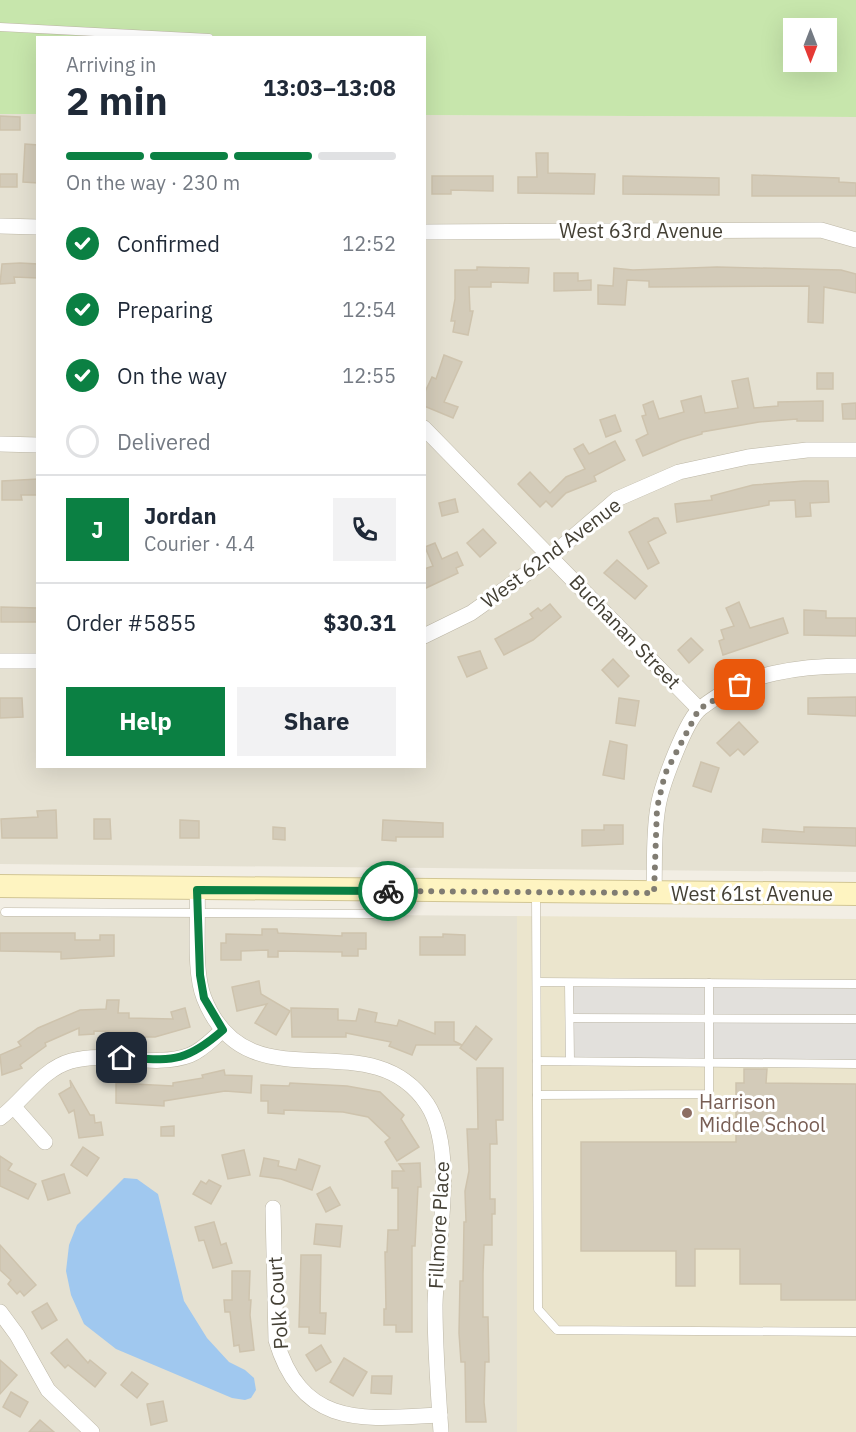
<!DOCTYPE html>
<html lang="en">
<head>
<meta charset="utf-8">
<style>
  :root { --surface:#fff; --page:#f2f2f3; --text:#1f2937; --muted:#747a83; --line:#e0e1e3; --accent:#0b8043 }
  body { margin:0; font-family:"IBM Plex Sans",sans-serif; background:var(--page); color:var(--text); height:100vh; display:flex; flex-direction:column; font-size:22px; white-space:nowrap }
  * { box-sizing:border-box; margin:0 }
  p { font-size:20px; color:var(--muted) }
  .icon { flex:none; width:33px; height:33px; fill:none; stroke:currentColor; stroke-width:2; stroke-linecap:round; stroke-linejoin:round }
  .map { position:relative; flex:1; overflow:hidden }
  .details { position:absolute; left:36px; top:36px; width:390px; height:732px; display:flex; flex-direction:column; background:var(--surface); border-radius:0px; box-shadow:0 6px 24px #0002 }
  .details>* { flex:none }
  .needle { width:39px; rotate:180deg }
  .controls { position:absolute; left:783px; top:18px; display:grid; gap:12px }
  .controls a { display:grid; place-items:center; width:54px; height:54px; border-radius:0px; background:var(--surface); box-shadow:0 6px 24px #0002; font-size:30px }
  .pin { position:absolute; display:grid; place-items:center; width:51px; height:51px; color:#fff; margin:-26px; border-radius:12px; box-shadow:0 3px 9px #0006 }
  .courier { position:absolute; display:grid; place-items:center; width:60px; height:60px; margin:-30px; border:4px solid #0b8043; border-radius:50%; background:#fff; color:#222; box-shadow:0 2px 8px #0007 }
  .overview em { font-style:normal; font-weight:700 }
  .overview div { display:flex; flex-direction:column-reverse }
  .overview { display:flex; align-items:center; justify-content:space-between; height:102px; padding:0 30px }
  h1 { font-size:39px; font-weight:700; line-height:45px }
  .bar { display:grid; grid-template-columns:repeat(4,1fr); gap:9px 6px; align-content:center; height:72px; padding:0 30px }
  .bar i { height:8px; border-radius:4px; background:var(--line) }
  .bar .current { background:var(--accent) }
  .bar p { grid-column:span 4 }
  .line { display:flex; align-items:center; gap:15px; padding:0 30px; border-top:2px solid var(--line) }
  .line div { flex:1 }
  .round { display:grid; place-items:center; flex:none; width:63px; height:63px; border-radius:0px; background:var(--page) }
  ol { padding:0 30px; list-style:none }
  li { display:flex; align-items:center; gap:18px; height:66px }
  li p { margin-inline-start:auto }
  li .icon { padding:6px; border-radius:50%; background:var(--accent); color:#fff; stroke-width:4 }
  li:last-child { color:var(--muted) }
  li i { width:33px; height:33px; border:3px solid var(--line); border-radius:50% }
  .cta { display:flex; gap:12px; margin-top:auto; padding:12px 30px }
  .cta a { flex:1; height:69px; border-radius:0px; background:var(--accent); color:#fff; font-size:24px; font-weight:700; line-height:69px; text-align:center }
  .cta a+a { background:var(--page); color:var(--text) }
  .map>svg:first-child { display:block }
</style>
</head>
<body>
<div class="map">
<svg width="856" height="1432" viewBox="0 0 856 1432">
  <rect width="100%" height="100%" fill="#f2eee4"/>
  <g fill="#e5e1d2">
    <path d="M0,114H37L38,766H424L425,115L856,117V872L0,864Z"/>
    <path d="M0,912L517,916V1432H0Z"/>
  </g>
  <path fill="#ebe5cd" d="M517,916L856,919V1432H517Z"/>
  <path fill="#c7e6ac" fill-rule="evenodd" d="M0,0H856V117L425,115L424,38H38L37,114H0ZM794,28H826V62H794Z"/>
  <path fill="#e2e0dc" d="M565,978L856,980V1068L565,1065Z"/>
  <path fill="#a0c8ef" d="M124,1178L137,1179L158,1194L184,1301L207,1338L229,1362L245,1370L254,1378L256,1390L251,1398L245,1400L232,1398L116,1349L84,1324L71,1295L66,1271L69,1245L77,1225Z"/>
  <g fill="#d3cbb9" stroke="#cec3ad" stroke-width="1.5">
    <path d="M0,116L20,117V130H0Z"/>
    <path d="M25,144L38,145V183L23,182Z"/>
    <path d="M536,153H548V173L595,174L594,194L518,193V177H537Z"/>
    <rect x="0" y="174" width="17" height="13"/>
    <path d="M752,175L839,178V182L856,183V196H752Z"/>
    <path d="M432,176H493V191L451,190V194H432Z"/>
    <path d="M623,176L719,178V195L623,194Z"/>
    <path d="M20,263L38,264V278L14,277L15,283L0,284L2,264Z"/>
    <path d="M477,267L529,268L528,283L491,282V287H469L470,311H473L468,335L453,332L455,321H451L455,299V270H477Z"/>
    <path d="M717,267L841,270L856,274V293L824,287L823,323L808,322L809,286L649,287V281L627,280L625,305L598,304V285L613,286L614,268L633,270Z"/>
    <path d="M554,273H578V281L591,280V290L554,291Z"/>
    <path d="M444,355L462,362L444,402L458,407L453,418L424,406V394L432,377L436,379Z"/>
    <rect x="817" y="373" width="16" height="16"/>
    <path d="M748,378L754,408L778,406V402L823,401V421H797V419L759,422L702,432V434L681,440L643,456L636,440L648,434L642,416L646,415L643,405L653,401L659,419L684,412L681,401L701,396L705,413L738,408L732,381Z"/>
    <path d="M856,403V419H843L842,404Z"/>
    <path d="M615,415L621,431L606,437L600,420Z"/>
    <path d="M615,441L625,460L594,476L596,481L566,493L552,507L546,501L540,507L518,484L530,472L550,493L566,477L585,469L574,449L583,444L589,454Z"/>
    <path d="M38,479V495H21L22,500H2V481Z"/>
    <path d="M804,481H828L829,502L810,503L811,516L796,517L795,500L769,501V505L677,522L675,504L712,500L711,496L753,485Z"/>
    <path d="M455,499L458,512L442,516L439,503Z"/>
    <path d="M654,518H658L666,533L648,542L659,563L648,569L629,532Z"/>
    <path d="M483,529L496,543L480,557L467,543Z"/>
    <path d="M435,543L442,559L457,552L463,565L456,568L458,573L424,589V569L433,566L425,547Z"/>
    <path d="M617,560L647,586L635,599L604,573Z"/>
    <path d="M739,602L750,628L783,618L788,633L723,655L719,641L724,639L721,630L734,626L726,608Z"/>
    <path d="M550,604L561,617L533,640L504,655L495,639L533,618L530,614L538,608L541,611Z"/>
    <path d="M1,607L38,608V622H1Z"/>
    <path d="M804,610L826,611V618H856V636L804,635Z"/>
    <path d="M691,638L703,650L689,663L678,650Z"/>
    <path d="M480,651L487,668L467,677L458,657Z"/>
    <path d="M613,659L629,676L618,687L602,670Z"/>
    <path d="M856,697V716L808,714V698Z"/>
    <path d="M0,698H22L23,717L0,718Z"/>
    <path d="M619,698L639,701L635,726L616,723Z"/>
    <path d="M739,722L758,742L744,755L738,749L730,756L717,743Z"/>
    <path d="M610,741L627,745L624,779L603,775Z"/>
    <path d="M701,762L719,768L711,792L693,786Z"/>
    <path d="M56,810L57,838H2L1,819L38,817L37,811Z"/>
    <path d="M94,819H110L111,839H94Z"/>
    <path d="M180,820L199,821V838H180Z"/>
    <path d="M383,820L443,823V837H396V841L382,840Z"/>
    <path d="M604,825H623V844L582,846V830H604Z"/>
    <path d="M273,827L285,828V840L273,839Z"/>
    <path d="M804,827L856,828V846L762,842L763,829L804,832Z"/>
    <path d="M262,929H277L278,933L342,936V933H366V949H358V956H342V952L278,951V957H268V950L241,951V960H221V943H226V934L262,935Z"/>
    <path d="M0,933H75V940H100V935H114V956L61,959V952L0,951Z"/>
    <path d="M443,934L465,935V955H420V937H443Z"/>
    <path d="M259,981L261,994L290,1011L276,1035L255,1023L267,1004L237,1011L232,987Z"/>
    <path d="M107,1000H119L118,1013H129V1018L173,1019L171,1012L185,1008L190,1027L155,1037H137V1032L94,1031V1034L79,1035V1028L45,1043L46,1046L20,1065L22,1068L2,1075L0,1055L21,1046L18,1042L38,1028L80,1010L106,1009Z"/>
    <path d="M291,1008L338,1009V1020L356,1021L359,1009L377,1013L375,1022L397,1026L399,1020L435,1034V1022H454V1041L462,1045H416L412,1055L389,1046L391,1042L346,1033V1037H292Z"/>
    <path d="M476,1026L492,1039L476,1060L460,1048Z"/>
    <path d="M477,1068H503V1120H496L497,1144H490V1199H495V1214H492V1245H484L483,1273V1317H488L489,1362H485L484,1402L486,1422H466L465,1362H461L459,1333L460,1281H463L464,1222H466L465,1191L469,1171L467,1129H478Z"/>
    <path d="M744,1069H767L766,1083L856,1084V1300H781V1284H740V1249H695V1286H676V1251H581V1142H736V1083H744Z"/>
    <path d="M224,1070L225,1075L252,1076L251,1093L225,1091L164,1101V1106L116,1103V1083L173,1086V1083L203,1078L202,1075Z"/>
    <path d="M70,1080L90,1115H94L95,1123L101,1122L103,1135L79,1138L74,1110L69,1113L59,1094L71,1087Z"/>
    <path d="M290,1083L347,1086L380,1092L404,1115L401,1119L419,1147L397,1161L385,1142L390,1138L368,1117L343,1112L284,1110V1114L268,1113V1101H261V1085L289,1086Z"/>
    <path d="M174,1126V1136H161V1127Z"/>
    <path d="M83,1147L99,1158L87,1176L71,1165Z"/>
    <path d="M244,1150L250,1175L228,1179L222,1155Z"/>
    <path d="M0,1156L12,1164L8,1170L36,1184L28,1199L0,1186Z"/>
    <path d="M264,1158L279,1161L278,1166L296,1170L299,1159L320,1166L312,1190L281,1179L260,1176Z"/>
    <path d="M420,1163L421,1187H418L415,1246H412V1332H396V1325H384V1309H386L385,1252H387L388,1230H398V1188H392V1171H404L399,1164Z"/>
    <path d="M64,1174L70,1193L48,1200L42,1181Z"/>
    <path d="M209,1180L221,1186L211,1204L193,1194L201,1181L206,1184Z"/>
    <path d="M330,1187L340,1205L326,1212L317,1194Z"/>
    <path d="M214,1222L221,1245L226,1243L232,1263L213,1268L204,1240L199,1241L195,1227Z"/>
    <path d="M316,1224L342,1226L340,1247L314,1244Z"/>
    <path d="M0,1245L36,1285L24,1296L20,1291L17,1294L8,1284L11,1280L0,1270Z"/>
    <path d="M301,1255H321L320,1313H326L325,1334L309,1333V1327H299Z"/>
    <path d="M232,1271H250L249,1300H251L250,1315L254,1350L240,1352L239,1345L234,1346L230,1312H225L224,1300H232Z"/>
    <path d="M47,1303L57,1320L42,1329L32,1312Z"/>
    <path d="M67,1339L88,1363L90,1360L106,1373L95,1387L68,1365L65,1368L51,1353Z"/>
    <path d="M321,1345L331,1362L316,1371L306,1355Z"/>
    <path d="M344,1358L367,1372L353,1396L330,1382Z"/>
    <path d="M0,1360L17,1375L0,1394Z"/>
    <path d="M132,1372L148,1384L137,1398L121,1385Z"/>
    <path d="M372,1376H392L391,1394L371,1393Z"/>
    <path d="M11,1392L28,1402L20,1417L3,1407Z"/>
    <path d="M163,1401L167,1421L151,1425L147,1404Z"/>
    <path d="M40,1420L54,1432H29Z"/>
  </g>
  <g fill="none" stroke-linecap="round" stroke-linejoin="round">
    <defs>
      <g id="lane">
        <path d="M0,27L209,38"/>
        <path d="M536,894L538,1309L557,1330L856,1332"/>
        <path d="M5,912L373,914"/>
        <path d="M537,982L856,984"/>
        <path d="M569,983L570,1061"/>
        <path d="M570,1018L856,1019"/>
        <path d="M537,1061L856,1064"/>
        <path d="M537,1095L709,1094V983"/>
      </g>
      <g id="street">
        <path d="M0,226L38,227"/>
        <path d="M424,232L821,230L856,240"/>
        <path d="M424,428L699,709"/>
        <path d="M0,444L38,445"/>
        <path d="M424,636L471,613L551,556L617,499L679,472L748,457L807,450H856"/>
        <path d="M0,661H38"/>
        <path d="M197,890C199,921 193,970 204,998C248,1110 369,1017 427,1104C458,1151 436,1249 435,1305C435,1347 438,1390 441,1432"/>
        <path d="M654,893C655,865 653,835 658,807C661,787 686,719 701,708C746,672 801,665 856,666"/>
        <path d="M14,1107L45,1142"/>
        <path d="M0,1118C24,1100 42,1069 71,1061C109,1050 153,1069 190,1055C203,1050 212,1039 223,1030"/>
        <path d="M273,1208L276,1340C302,1429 364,1419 440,1415"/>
        <path d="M0,1312L17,1335L48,1390L92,1432"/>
      </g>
      <path id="secondary" d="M0,886L856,894"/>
    </defs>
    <use href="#lane" stroke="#bdb7a6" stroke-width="9"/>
    <use href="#street" stroke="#bdb7a6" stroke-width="16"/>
    <use href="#secondary" stroke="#d2c694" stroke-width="24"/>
    <use href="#lane" stroke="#fff" stroke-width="8"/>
    <use href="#street" stroke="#fff" stroke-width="15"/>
    <use href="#secondary" stroke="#fef4c1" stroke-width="22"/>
  </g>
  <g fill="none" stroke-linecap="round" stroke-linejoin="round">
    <path stroke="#807c72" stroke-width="6" stroke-dasharray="0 10.8" d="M388,891L654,893L657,808L665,774L699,709L740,685"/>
    <path stroke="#0b8043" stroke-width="8" d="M122,1058C172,1060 184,1064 223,1030L204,998L200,975L197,890L388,891"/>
  </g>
  <circle fill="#8d6e63" stroke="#fff" stroke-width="2" cx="687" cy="1113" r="6"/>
  <g text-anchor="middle" stroke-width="6" stroke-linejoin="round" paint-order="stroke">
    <g font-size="20" fill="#433f34" stroke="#fff">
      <text x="641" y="238">West 63rd Avenue</text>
      <text transform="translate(551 553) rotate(-37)" y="7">West 62nd Avenue</text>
      <text transform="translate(625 632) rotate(46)" y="7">Buchanan Street</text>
      <text x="752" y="901">West 61st Avenue</text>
      <text transform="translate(439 1225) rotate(-87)" y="7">Fillmore Place</text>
      <text transform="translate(278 1303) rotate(-94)" y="7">Polk Court</text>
    </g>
    <g font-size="20" fill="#785e54" stroke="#fff" text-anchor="start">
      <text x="699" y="1109">Harrison<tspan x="699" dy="23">Middle School</tspan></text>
    </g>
  </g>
</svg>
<div class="controls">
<a><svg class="needle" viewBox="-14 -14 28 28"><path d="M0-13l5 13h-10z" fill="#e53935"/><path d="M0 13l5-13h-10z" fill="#747a83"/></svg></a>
</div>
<div class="pin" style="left:740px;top:685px;background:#ea580c"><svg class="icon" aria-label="bag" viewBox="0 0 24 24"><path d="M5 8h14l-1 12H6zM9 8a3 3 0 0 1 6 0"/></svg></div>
<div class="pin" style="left:122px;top:1058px;background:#1f2937"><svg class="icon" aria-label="home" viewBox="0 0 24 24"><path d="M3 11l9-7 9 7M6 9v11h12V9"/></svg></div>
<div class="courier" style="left:388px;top:891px"><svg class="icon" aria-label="bike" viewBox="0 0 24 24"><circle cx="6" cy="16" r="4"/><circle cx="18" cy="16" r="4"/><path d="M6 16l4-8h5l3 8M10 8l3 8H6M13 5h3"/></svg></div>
<section class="details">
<div class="overview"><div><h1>2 min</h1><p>Arriving in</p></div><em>13:03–13:08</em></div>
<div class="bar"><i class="current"></i><i class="current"></i><i class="current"></i><i></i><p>On the way · 230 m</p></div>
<ol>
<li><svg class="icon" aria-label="check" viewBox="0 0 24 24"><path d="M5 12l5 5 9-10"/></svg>Confirmed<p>12:52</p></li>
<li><svg class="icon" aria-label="check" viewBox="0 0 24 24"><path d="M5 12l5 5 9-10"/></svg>Preparing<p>12:54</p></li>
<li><svg class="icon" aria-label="check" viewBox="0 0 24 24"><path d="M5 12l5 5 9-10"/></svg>On the way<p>12:55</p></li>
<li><i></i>Delivered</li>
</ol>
<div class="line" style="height:108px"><b class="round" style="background:var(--accent);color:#fff">J</b><div><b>Jordan</b><p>Courier · 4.4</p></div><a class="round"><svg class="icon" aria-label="phone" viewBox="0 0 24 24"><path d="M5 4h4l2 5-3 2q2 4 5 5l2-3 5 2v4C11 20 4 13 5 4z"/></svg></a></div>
<div class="line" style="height:78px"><div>Order #5855</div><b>$30.31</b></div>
<div class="cta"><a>Help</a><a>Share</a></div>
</section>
</div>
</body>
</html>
